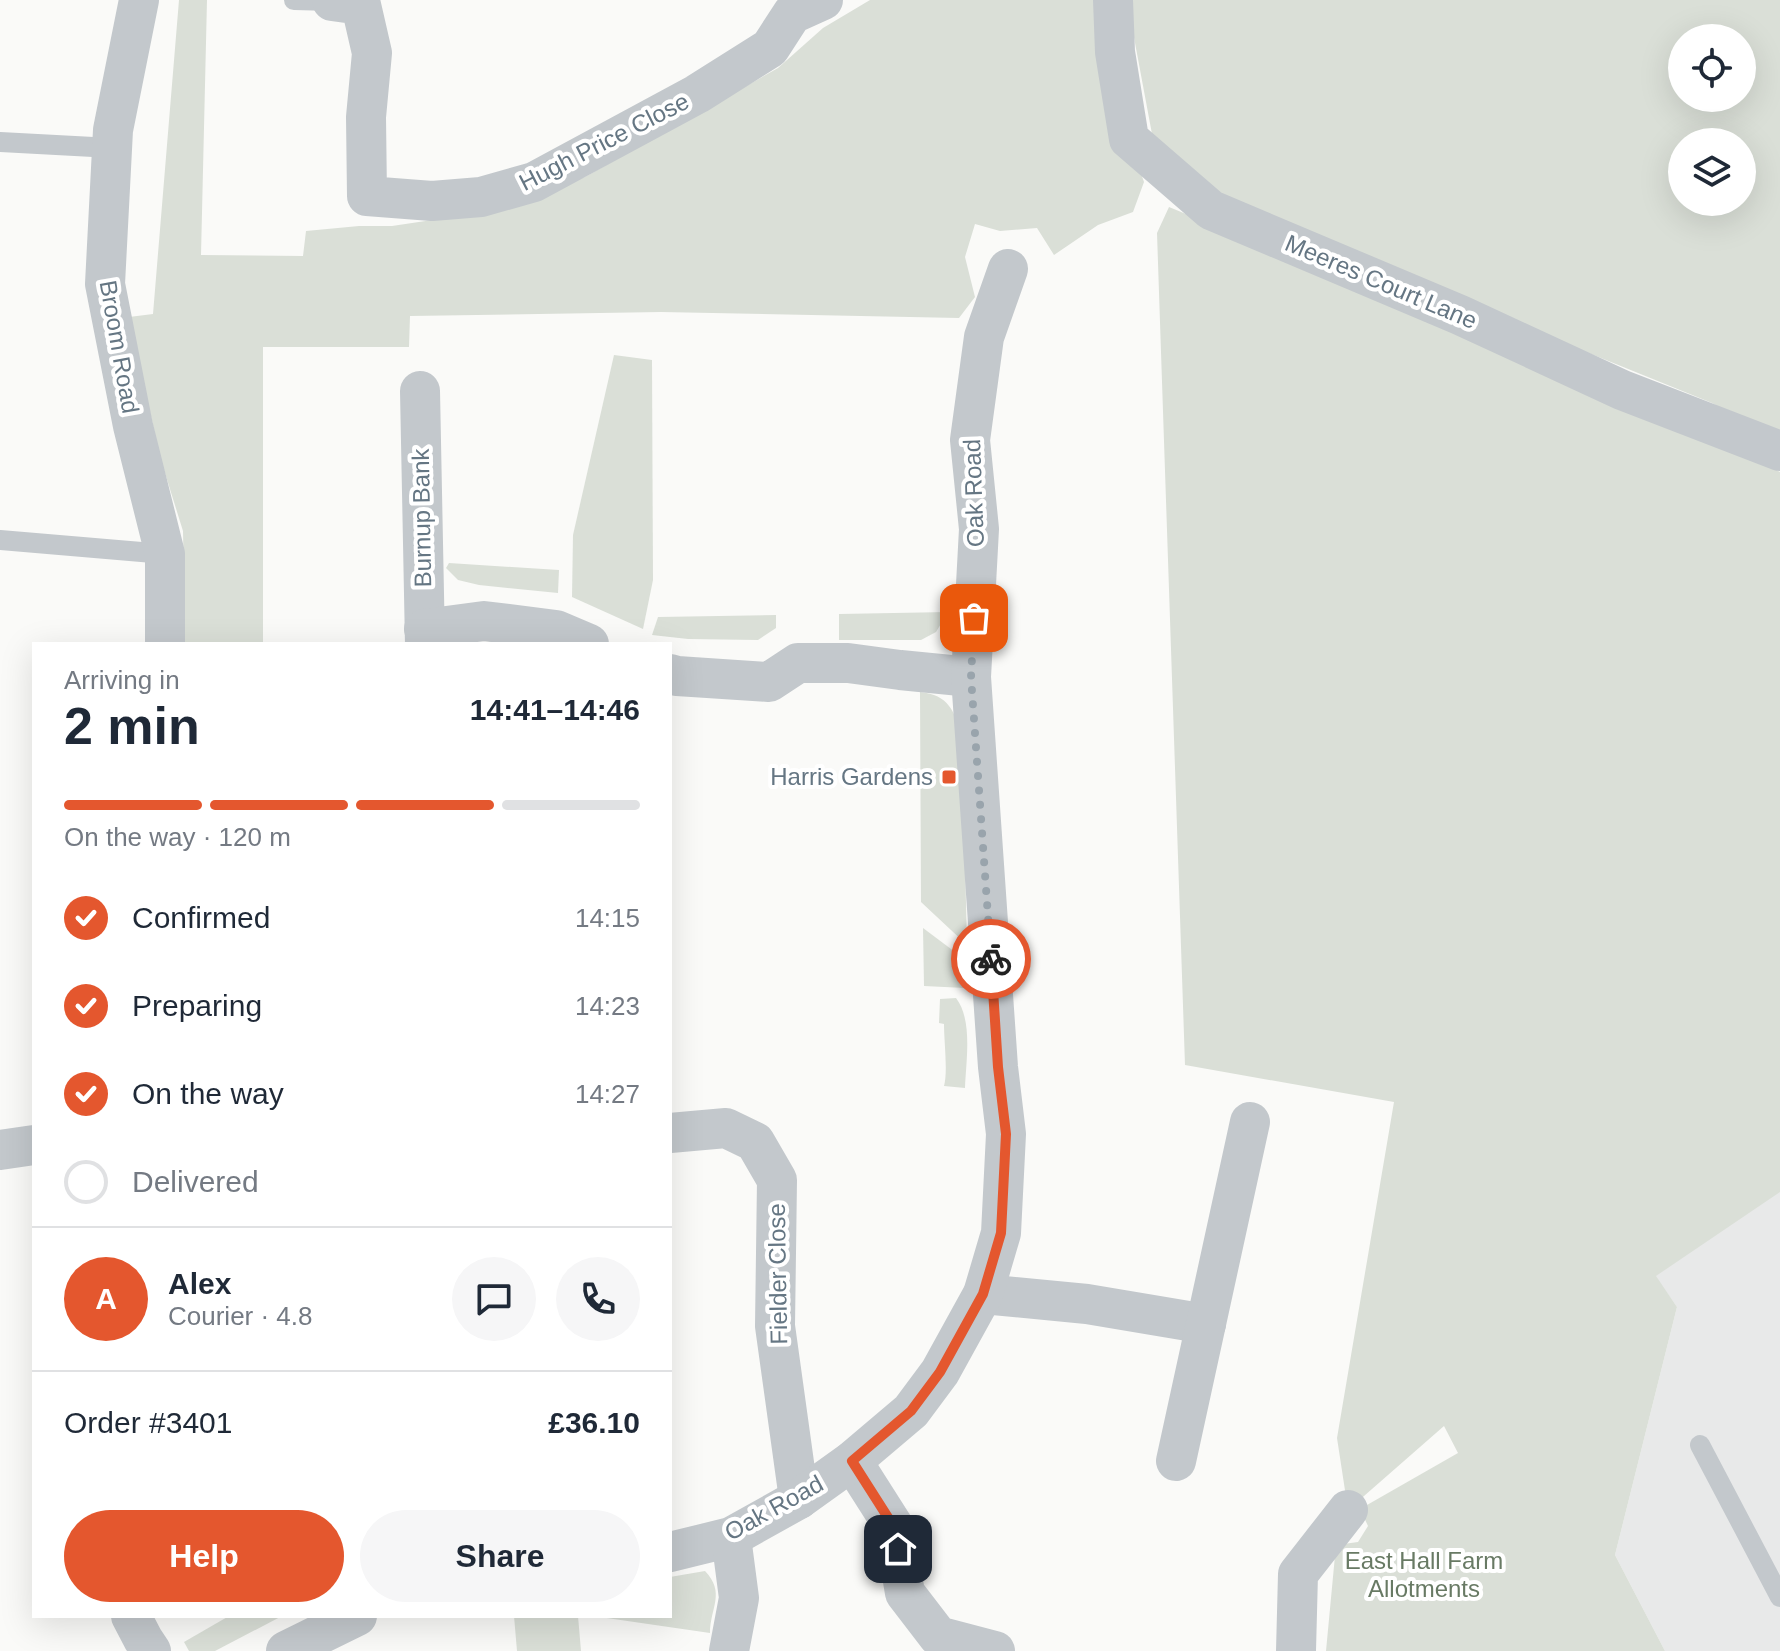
<!DOCTYPE html>
<html lang="en">
<head>
<meta charset="utf-8">
<style>
  :root { --surface:#fff; --page:#f6f6f7; --text:#1f2937; --muted:#747a83; --line:#e0e1e3; --accent:#e4572e }
  body { margin:0; font-family:Helvetica,sans-serif; background:var(--page); color:var(--text); height:100vh; display:flex; flex-direction:column; font-size:30px; white-space:nowrap }
  * { box-sizing:border-box; margin:0 }
  p { font-size:26px; color:var(--muted) }
  .icon { flex:none; width:44px; height:44px; fill:none; stroke:currentColor; stroke-width:2; stroke-linecap:round; stroke-linejoin:round }
  .map { position:relative; flex:1; overflow:hidden }
  .panel { position:absolute; left:32px; top:642px; width:640px; height:976px; display:flex; flex-direction:column; background:var(--surface); border-radius:0px; box-shadow:0 8px 32px #0002 }
  .panel>* { flex:none }
  .tools { position:absolute; left:1668px; top:24px; display:grid; gap:16px }
  .tools a { display:grid; place-items:center; width:88px; height:88px; border-radius:50%; background:var(--surface); box-shadow:0 8px 32px #0002; font-size:40px }
  .pin { position:absolute; display:grid; place-items:center; width:68px; height:68px; color:#fff; margin:-34px; border-radius:16px; box-shadow:0 4px 12px #0006 }
  .courier { position:absolute; display:grid; place-items:center; width:80px; height:80px; margin:-40px; border:6px solid #e4572e; border-radius:50%; background:#fff; color:#222; box-shadow:0 2px 10px #0007 }
  .summary em { font-style:normal; font-weight:600 }
  .summary div { display:flex; flex-direction:column-reverse }
  .summary { display:flex; align-items:center; justify-content:space-between; height:136px; padding:0 32px }
  h1 { font-size:52px; font-weight:600; line-height:60px }
  .bar { display:grid; grid-template-columns:repeat(4,1fr); gap:12px 8px; align-content:center; height:96px; padding:0 32px }
  .bar i { height:10px; border-radius:6px; background:var(--line) }
  .bar .selected { background:var(--accent) }
  .bar p { grid-column:span 4 }
  .line { display:flex; align-items:center; gap:20px; padding:0 32px; border-top:2px solid var(--line) }
  .line div { flex:1 }
  .round { display:grid; place-items:center; flex:none; width:84px; height:84px; border-radius:42px; background:var(--page) }
  ol { padding:0 32px; list-style:none }
  li { display:flex; align-items:center; gap:24px; height:88px }
  li p { margin-inline-start:auto }
  li .icon { padding:8px; border-radius:50%; background:var(--accent); color:#fff; stroke-width:4 }
  li:last-child { color:var(--muted) }
  li i { width:44px; height:44px; border:4px solid var(--line); border-radius:50% }
  .cta { display:flex; gap:16px; margin-top:auto; padding:16px 32px }
  .cta a { flex:1; height:92px; border-radius:48px; background:var(--accent); color:#fff; font-size:32px; font-weight:600; line-height:92px; text-align:center }
  .cta a+a { background:var(--page); color:var(--text) }
  .map>svg:first-child { display:block }
</style>
</head>
<body>
<div class="map">
<svg width="1780" height="1651" viewBox="0 0 1780 1651">
  <rect width="100%" height="100%" fill="#fafaf8"/>
  <path fill="#e8e9e9" d="M1780,1191V1651H1665L1615,1555L1677,1307L1655,1276Z"/>
  <g fill="#dadfd7" fill-rule="evenodd">
    <path d="M179,0H207L201,255L303,256L306,231L359,226H392L499,210L585,177L778,68L823,28L870,0H1096L1129,139L1144,182L1133,212L1098,225L1054,255L1037,228L1000,231L975,224L965,257L975,297L959,318L661,312L410,316L409,347H263V644H185L183,531L160,457L129,317L153,314Z"/>
    <path d="M1127,0H1780V440L1712,403L1463,302L1199,187L1152,134ZM1682,38H1742V98H1682ZM1682,142H1742V202H1682Z"/>
    <path d="M1169,207L1441,319L1750,456L1780,472V1192L1656,1276L1677,1307L1615,1555L1665,1651H1326L1336,1545L1358,1542L1368,1526L1360,1509L1458,1453L1444,1426L1348,1510L1337,1438L1394,1102L1185,1065L1157,233Z"/>
    <path d="M614,355L652,360L653,580L643,629L572,597L573,535Z"/>
    <path d="M449,563L559,570L558,593L479,585L458,580L446,568Z"/>
    <path d="M948,612L936,632L921,640H839V614Z"/>
    <path d="M776,615V628L758,640L688,639L652,635L658,617Z"/>
    <path d="M920,692C949,695 954,711 962,735L967,945L921,902Z"/>
    <path d="M923,928L963,958L965,988L924,986Z"/>
    <path d="M956,998C973,1020 966,1061 965,1088L944,1086C948,1072 944,1041 944,1024L939,1023L940,999Z"/>
    <path d="M705,1571C726,1593 710,1608 710,1633L593,1616H670V1577Z"/>
    <path d="M229,1616H282L215,1651H189L184,1642Z"/>
    <path d="M514,1616H578L581,1651H517Z"/>
  </g>
  <g fill="none" stroke-linecap="round" stroke-linejoin="round">
    <g stroke="#c3c8cc" stroke-width="20">
      <path d="M294,0L332,1"/>
      <path d="M0,142L112,148"/>
      <path d="M0,540L165,554"/>
      <path d="M1700,1445L1780,1597"/>
    </g>
    <g stroke="#c3c8cc" stroke-width="40">
      <path d="M139,0L113,130L105,284L133,426L165,554V644"/>
      <path d="M1113,0L1115,52L1129,139L1211,210L1460,315L1622,390L1780,451"/>
      <path d="M332,1L361,5L372,53L366,117L367,196L432,201L481,197L534,182L697,94L770,48L792,14L823,0"/>
      <path d="M420,391L425,644"/>
      <path d="M424,629L484,621L556,630L589,644"/>
      <path d="M670,674L677,676L769,682L798,663H848L900,670L971,677"/>
      <path d="M670,1133L726,1128L755,1142L777,1180L775,1326L799,1499"/>
      <path d="M0,1150L34,1145"/>
      <path d="M983,1294L1087,1304L1206,1324"/>
      <path d="M852,1461L894,1527L905,1593L938,1636L995,1651"/>
      <path d="M1176,1461L1250,1122"/>
      <path d="M670,1552L731,1537L799,1499L852,1461L911,1411L940,1372L983,1294L1001,1233L1006,1134L998,1067L971,677L979,529L970,440L984,337L1008,269"/>
      <path d="M131,1616L143,1639L151,1651"/>
      <path d="M286,1651L357,1616"/>
      <path d="M729,1651L739,1598L731,1537"/>
      <path d="M1296,1651L1298,1574L1348,1510"/>
    </g>
  </g>
  <g fill="none" stroke-linecap="round" stroke-linejoin="round">
    <path stroke="#99a4ac" stroke-width="8" stroke-dasharray="0 14.4" d="M974,618L971,677L991,959"/>
    <path stroke="#e4572e" stroke-width="10" d="M898,1549L894,1527L852,1461L911,1411L940,1372L983,1294L1001,1233L1006,1134L998,1067L991,959"/>
  </g>
  <rect fill="#e4572e" stroke="#fff" stroke-width="3" x="941" y="769" width="16" height="16" rx="4"/>
  <g text-anchor="middle" stroke-width="8" stroke-linejoin="round" paint-order="stroke">
    <g font-size="24" fill="#657683" stroke="#fff">
      <text transform="translate(604 142) rotate(-27)" y="8">Hugh Price Close</text>
      <text transform="translate(1381 282) rotate(23)" y="8">Meeres Court Lane</text>
      <text transform="translate(119 347) rotate(80)" y="8">Broom Road</text>
      <text transform="translate(974 493) rotate(-92)" y="8">Oak Road</text>
      <text transform="translate(422 518) rotate(-91)" y="8">Burnup Bank</text>
      <text transform="translate(778 1274) rotate(-91)" y="8">Fielder Close</text>
      <text transform="translate(774 1508) rotate(-29)" y="8">Oak Road</text>
    </g>
    <g font-size="24" fill="#657683" stroke="#fff" text-anchor="end">
      <text x="933" y="785">Harris Gardens</text>
    </g>
    <g font-size="24" fill="#687a64" stroke="#fff">
      <text x="1424" y="1569">East Hall Farm<tspan x="1424" dy="28">Allotments</tspan></text>
    </g>
  </g>
</svg>
<div class="tools">
<a><svg class="icon" aria-label="locate" viewBox="0 0 24 24"><circle cx="12" cy="12" r="6"/><path d="M12 2v4M12 18v4M2 12h4M18 12h4"/></svg></a>
<a><svg class="icon" aria-label="layers" viewBox="0 0 24 24"><path d="M12 4l9 5-9 5-9-5zM3 14l9 5 9-5"/></svg></a>
</div>
<div class="pin" style="left:974px;top:618px;background:#ea580c"><svg class="icon" aria-label="bag" viewBox="0 0 24 24"><path d="M5 8h14l-1 12H6zM9 8a3 3 0 0 1 6 0"/></svg></div>
<div class="pin" style="left:898px;top:1549px;background:#1f2937"><svg class="icon" aria-label="home" viewBox="0 0 24 24"><path d="M3 11l9-7 9 7M6 9v11h12V9"/></svg></div>
<div class="courier" style="left:991px;top:959px"><svg class="icon" aria-label="bike" viewBox="0 0 24 24"><circle cx="6" cy="16" r="4"/><circle cx="18" cy="16" r="4"/><path d="M6 16l4-8h5l3 8M10 8l3 8H6M13 5h3"/></svg></div>
<section class="panel">
<div class="summary"><div><h1>2 min</h1><p>Arriving in</p></div><em>14:41–14:46</em></div>
<div class="bar"><i class="selected"></i><i class="selected"></i><i class="selected"></i><i></i><p>On the way · 120 m</p></div>
<ol>
<li><svg class="icon" aria-label="check" viewBox="0 0 24 24"><path d="M5 12l5 5 9-10"/></svg>Confirmed<p>14:15</p></li>
<li><svg class="icon" aria-label="check" viewBox="0 0 24 24"><path d="M5 12l5 5 9-10"/></svg>Preparing<p>14:23</p></li>
<li><svg class="icon" aria-label="check" viewBox="0 0 24 24"><path d="M5 12l5 5 9-10"/></svg>On the way<p>14:27</p></li>
<li><i></i>Delivered</li>
</ol>
<div class="line" style="height:144px"><b class="round" style="background:var(--accent);color:#fff">A</b><div><b>Alex</b><p>Courier · 4.8</p></div><a class="round"><svg class="icon" aria-label="chat" viewBox="0 0 24 24"><path d="M4 5h16v11H9l-5 4z"/></svg></a><a class="round"><svg class="icon" aria-label="phone" viewBox="0 0 24 24"><path d="M5 4h4l2 5-3 2q2 4 5 5l2-3 5 2v4C11 20 4 13 5 4z"/></svg></a></div>
<div class="line" style="height:104px"><div>Order #3401</div><b>£36.10</b></div>
<div class="cta"><a>Help</a><a>Share</a></div>
</section>
</div>
</body>
</html>
